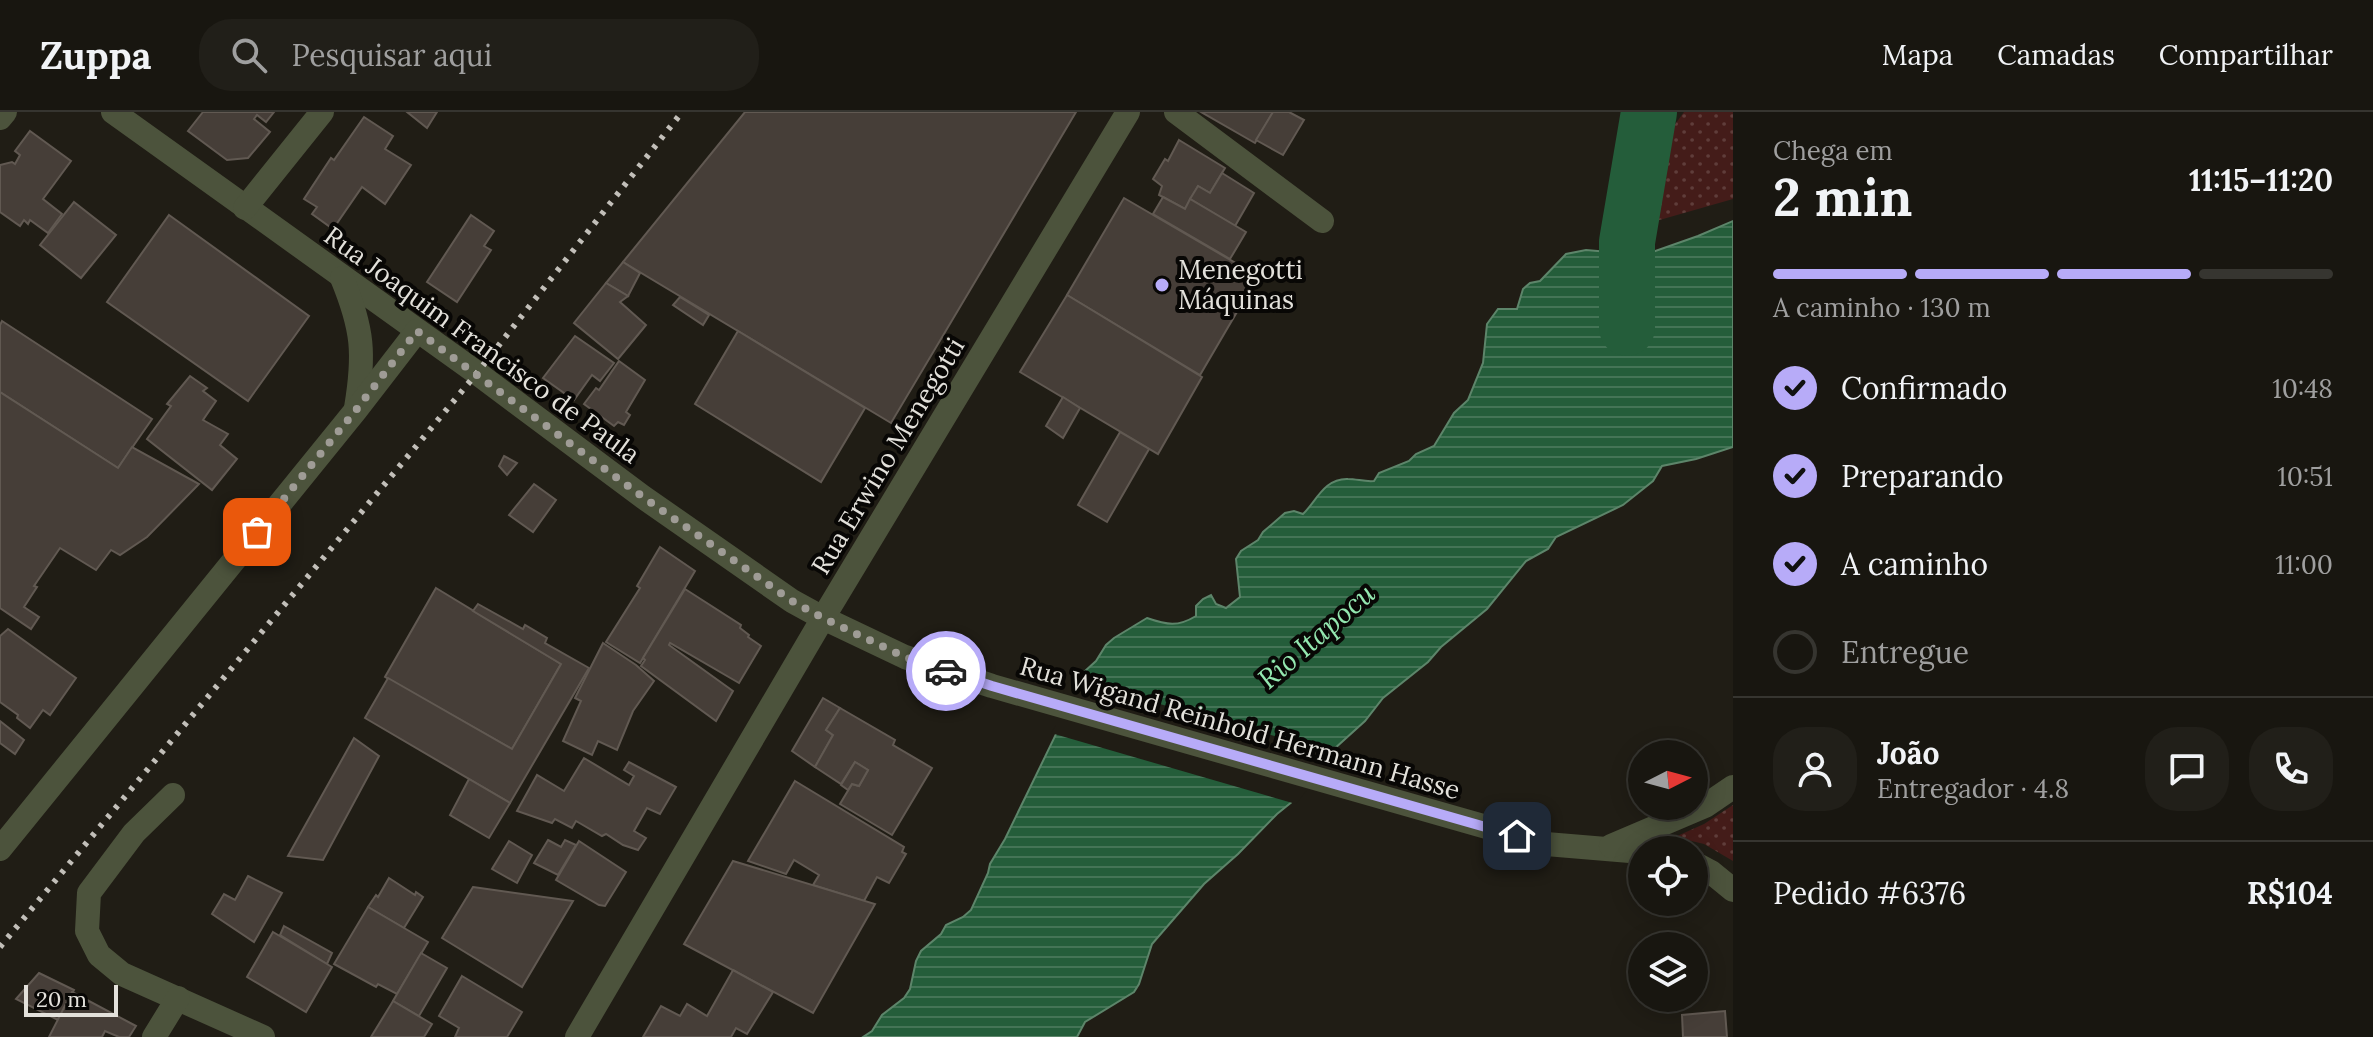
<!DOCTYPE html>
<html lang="pt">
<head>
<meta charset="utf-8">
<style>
  :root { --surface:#181610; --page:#211f19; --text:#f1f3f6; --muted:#9f9f9f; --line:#363530; --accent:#b7abf8 }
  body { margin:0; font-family:Lora,serif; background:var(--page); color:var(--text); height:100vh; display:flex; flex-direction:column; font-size:30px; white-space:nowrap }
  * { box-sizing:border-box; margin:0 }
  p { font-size:26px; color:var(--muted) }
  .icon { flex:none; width:44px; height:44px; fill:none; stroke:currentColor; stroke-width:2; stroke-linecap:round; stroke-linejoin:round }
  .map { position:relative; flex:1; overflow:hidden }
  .details { display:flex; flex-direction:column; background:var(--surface); width:640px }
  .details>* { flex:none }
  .needle { width:52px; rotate:84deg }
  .fabs { position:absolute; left:1628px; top:628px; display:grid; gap:16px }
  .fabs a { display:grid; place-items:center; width:80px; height:80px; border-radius:50%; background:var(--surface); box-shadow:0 4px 20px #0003,0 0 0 2px var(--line); font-size:40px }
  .scale { position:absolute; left:24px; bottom:20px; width:94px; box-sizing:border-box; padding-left:8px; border:4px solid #e3e1db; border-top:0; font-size:22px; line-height:28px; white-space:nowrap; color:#e3e1db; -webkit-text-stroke:6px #080705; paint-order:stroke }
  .pin { position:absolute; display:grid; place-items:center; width:68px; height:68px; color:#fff; margin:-34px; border-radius:16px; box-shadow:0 4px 12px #0006 }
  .courier { position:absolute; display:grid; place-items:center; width:80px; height:80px; margin:-40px; border:6px solid #b7abf8; border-radius:50%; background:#fff; color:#222; box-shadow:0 2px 10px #0007 }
  .overview em { font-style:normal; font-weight:700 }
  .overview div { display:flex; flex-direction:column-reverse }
  .overview { display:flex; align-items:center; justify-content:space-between; height:136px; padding:0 40px }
  h1 { font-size:52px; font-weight:700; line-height:60px }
  .bar { display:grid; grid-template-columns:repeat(4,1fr); gap:12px 8px; align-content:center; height:96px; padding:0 40px }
  .bar i { height:10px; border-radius:6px; background:var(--line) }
  .bar .on { background:var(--accent) }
  .bar p { grid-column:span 4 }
  .line { display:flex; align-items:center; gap:20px; padding:0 40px; border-top:2px solid var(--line) }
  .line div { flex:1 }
  .round { display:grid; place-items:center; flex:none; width:84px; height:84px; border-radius:32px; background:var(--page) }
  ol { padding:0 40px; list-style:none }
  li { display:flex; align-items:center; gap:24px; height:88px }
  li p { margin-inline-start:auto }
  li .icon { padding:8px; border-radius:50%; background:var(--accent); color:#111; stroke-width:4 }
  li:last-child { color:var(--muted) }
  li i { width:44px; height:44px; border:4px solid var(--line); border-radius:50% }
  header { display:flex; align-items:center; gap:48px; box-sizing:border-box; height:112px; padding:0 40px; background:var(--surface); border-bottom:2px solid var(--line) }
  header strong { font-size:38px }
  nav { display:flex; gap:44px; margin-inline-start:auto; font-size:28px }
  .search { width:560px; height:72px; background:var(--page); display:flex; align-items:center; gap:20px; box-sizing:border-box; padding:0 28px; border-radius:32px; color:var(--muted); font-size:30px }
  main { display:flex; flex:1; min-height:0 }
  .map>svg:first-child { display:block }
</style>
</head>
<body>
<header>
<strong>Zuppa</strong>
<div class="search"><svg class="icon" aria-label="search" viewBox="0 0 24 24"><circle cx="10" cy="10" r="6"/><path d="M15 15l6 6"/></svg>Pesquisar aqui</div>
<nav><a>Mapa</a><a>Camadas</a><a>Compartilhar</a></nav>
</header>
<main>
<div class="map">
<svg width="1733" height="925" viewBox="0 0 1733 925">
  <defs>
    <pattern id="grass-dots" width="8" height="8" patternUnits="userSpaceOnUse" patternTransform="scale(2)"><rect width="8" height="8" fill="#441c19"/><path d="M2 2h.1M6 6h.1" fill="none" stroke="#5f3d3a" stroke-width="1.8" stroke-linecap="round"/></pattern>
    <pattern id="water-rules" width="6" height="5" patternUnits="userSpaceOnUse" patternTransform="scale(2)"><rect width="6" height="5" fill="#245d3a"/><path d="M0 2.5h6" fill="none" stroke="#447456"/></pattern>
  </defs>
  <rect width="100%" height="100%" fill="#201d15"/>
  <g fill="url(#grass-dots)">
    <path d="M1684,0H1733V87L1649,111L1642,81L1658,50L1668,22Z"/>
    <path d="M1733,693V749L1704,732L1675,725L1704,712Z"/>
  </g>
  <path fill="url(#water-rules)" stroke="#5d856a" stroke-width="2" d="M1733,109V335L1696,347L1662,354L1653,369L1623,393L1556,425L1548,437L1526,449L1487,497L1441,535L1428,550L1383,586L1365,609L1333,638L1293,689L1277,702L1238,742L1204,772L1152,832L1139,872L1134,880L1085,910L1077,925H863L872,919L882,903L904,886L910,877L916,849L921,839L941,822L946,813L963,805L971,798L988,761L990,752L1005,727L1060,614L1074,569L1096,549L1106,533L1114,526L1147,506C1167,513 1178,515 1196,504V494L1203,487L1211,483L1216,492L1226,496L1240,485L1236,447L1241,439L1258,428L1263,420L1285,401L1294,399L1303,402C1316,390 1324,366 1348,367C1357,367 1365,370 1374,369L1379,361L1409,349L1416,342L1434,334L1454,301L1468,288L1483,251L1487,212L1498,197H1517L1523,177L1530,171L1540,169L1566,142L1586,138L1644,143L1698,124Z"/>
  <path fill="#201d15" d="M1070,567L1336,641L1296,692L1051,621L1056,613V604L1065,575Z"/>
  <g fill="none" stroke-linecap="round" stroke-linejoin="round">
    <path stroke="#245d3a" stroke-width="56" d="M1627,216V130L1649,0"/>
  </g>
  <g fill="#463e38" stroke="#615952" stroke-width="2">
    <path d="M203,0H274L266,10L257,3L254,7L270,20L248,46L227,48L188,19Z"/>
    <path d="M407,0H437L427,16Z"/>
    <path d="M745,0H1076L891,311L623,150Z"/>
    <path d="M1201,0H1273L1255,31Z"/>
    <path d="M1273,0H1289L1304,8L1283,43L1256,28Z"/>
    <path d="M364,5L393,24L385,37L411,53L385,92L362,75L333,117L312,102L317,95L304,87L331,46L334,48Z"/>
    <path d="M30,19L71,49L43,87L62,102L48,121L30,108L28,112L24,108L20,114L0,100V53L12,50L15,52L20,43L15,39Z"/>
    <path d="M1179,28L1225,56L1210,81L1198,74L1185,97L1159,83L1162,74L1153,67L1165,47L1168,49Z"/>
    <path d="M1222,61L1254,81L1235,114L1190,87L1198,74L1210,81Z"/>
    <path d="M1163,85L1185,97L1190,87L1246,120L1230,147L1153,102Z"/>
    <path d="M1124,86L1258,164L1200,263L1067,183Z"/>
    <path d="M74,90L116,123L81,166L40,133Z"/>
    <path d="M169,103L309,204L248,289L107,190Z"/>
    <path d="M471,103L494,119L484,134L491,138L457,190L427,170Z"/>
    <path d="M623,150L640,161L628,184L606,171Z"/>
    <path d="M606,171L628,184L620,190L646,213L618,247L574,211Z"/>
    <path d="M1067,183L1202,265L1158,342L1020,260Z"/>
    <path d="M680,185L709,203L703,213L673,193Z"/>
    <path d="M2,209L152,307L118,356L0,280V213Z"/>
    <path d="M738,219L865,296L821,370L695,292Z"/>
    <path d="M575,224L614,251L600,269L592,263L574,288L543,266Z"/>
    <path d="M619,249L645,268L626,300L630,303L624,313L618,310L614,314L584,292L596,276L599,278Z"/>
    <path d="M190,264L207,276L203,279L216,289L203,308L228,322L220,333L237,347L212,378L147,327L171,294L167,292Z"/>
    <path d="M0,280L118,356L132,335L199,372L147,425L120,443L111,438L96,458L60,436L34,474L37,475L24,495L39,505L31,517L0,496Z"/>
    <path d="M1063,285L1080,296L1063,326L1046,314Z"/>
    <path d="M1120,320L1149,337L1107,410L1078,393Z"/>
    <path d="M504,344L517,351L507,363L499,354Z"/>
    <path d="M534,372L556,388L533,420L509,403Z"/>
    <path d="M660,435L695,459L640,551L606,530L640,476L637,474Z"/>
    <path d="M436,476L561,552L512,637L385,565Z"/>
    <path d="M685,477L741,513L740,516L749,523L748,525L761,534L739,571L670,531L669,533L733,579L716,609L641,554L645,548L643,546Z"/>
    <path d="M478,492L523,517L525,513L547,526L545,531L589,556L510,691L365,606L388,566L512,637L561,552L473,499Z"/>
    <path d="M8,517L76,566L50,603L43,598L30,616L17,606L18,603L0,590V524Z"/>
    <path d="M603,531L636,553L654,569L633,599L617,638L598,629L592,643L563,629L581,589L575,586Z"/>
    <path d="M823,586L840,596L826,618L833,623L815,655L792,639Z"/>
    <path d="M840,596L895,628L893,633L932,656L892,723L840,692L852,672L859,674L868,658L855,650L841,672L815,655L833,623L826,618Z"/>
    <path d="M0,609L24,628L15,642L0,631Z"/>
    <path d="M354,626L379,644L323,748L288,744Z"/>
    <path d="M584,646L629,673L634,664L624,658L629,650L676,675L660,702L647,696L634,719L646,726L638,738L623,733L606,722L602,724L576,709L572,716L555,707L552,711L517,699L537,663L564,679Z"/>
    <path d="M855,650L868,658L859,674L852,672L848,678L841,673Z"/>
    <path d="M469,667L510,691L489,726L450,703Z"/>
    <path d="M795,669L904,735L902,740L906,742L889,771L877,765L864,789L813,773L819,763L794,748L786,762L748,749Z"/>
    <path d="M548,728L561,735L565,728L576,733L558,763L534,751Z"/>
    <path d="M509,729L532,743L517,771L492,757Z"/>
    <path d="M579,729L626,760L605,794L599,793L556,768Z"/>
    <path d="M733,749L875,792L813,901L684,832Z"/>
    <path d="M248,764L282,781L254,830L212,802L224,782L235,788Z"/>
    <path d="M389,766L415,783L416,780L423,785L404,816L368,795L376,783L378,785Z"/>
    <path d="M473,775L573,789L522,875L442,826Z"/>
    <path d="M368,795L428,830L397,882L378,872L376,875L334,852Z"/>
    <path d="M284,814L332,841L327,852L280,823Z"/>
    <path d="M273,820L332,855L306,900L247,865Z"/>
    <path d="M421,841L447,856L419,904L393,889Z"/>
    <path d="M733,858L773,880L747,922L736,916L731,925H643L661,894L680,904L687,892L707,904Z"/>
    <path d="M39,861L74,878L58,908L16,887Z"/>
    <path d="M462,864L522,900L507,925H455L459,916L439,904Z"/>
    <path d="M72,880L136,914L129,925H119L105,919L102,925H49Z"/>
    <path d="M393,889L432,912L424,925H371Z"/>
    <path d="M1725,899L1727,925H1683L1682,903Z"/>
  </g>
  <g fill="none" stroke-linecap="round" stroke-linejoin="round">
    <g stroke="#4c533c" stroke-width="24">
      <path d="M113,0L477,261L643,385L792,489L823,506L905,545L992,574L1546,732L1642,740"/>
      <path d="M1176,0L1322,109"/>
      <path d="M0,6L5,0"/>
      <path d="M245,96L322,0"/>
      <path d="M342,166C363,217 365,242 356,296"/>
      <path d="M173,683L134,721L89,781L87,819L99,843L122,862L263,925"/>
      <path d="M1611,734L1705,694L1733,675"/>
      <path d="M0,737L356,298L417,219"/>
      <path d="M1694,751L1711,760L1733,778"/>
      <path d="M154,925L178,886"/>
      <path d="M577,925L823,506L1128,0"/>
    </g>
    <path stroke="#c2bfb9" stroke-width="6" stroke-dasharray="4 8" stroke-linecap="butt" d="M0,835L477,261L682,0"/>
  </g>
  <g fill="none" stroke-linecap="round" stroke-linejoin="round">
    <path stroke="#9f9c96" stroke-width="8" stroke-dasharray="0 14.4" d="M257,420L356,298L417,219L643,385L792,489L823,506L905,545L946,559"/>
    <path stroke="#b7abf8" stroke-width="10" d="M946,559L992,574L1517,724"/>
  </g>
  <circle fill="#b7abf8" stroke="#080705" stroke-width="3" cx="1162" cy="173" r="8"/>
  <g text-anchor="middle" stroke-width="8" stroke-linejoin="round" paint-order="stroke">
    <g font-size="26" fill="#e3e1db" stroke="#080705" text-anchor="start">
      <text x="1178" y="167">Menegotti<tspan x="1178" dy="30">Máquinas</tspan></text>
    </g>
    <g font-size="26" fill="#e3e1db" stroke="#080705">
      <text transform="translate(482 233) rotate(36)" y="9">Rua Joaquim Francisco de Paula</text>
      <text transform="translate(888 344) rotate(-59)" y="9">Rua Erwino Menegotti</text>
      <text transform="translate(1240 616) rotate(16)" y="9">Rua Wigand Reinhold Hermann Hasse</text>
    </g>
    <g font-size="28" font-style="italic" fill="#94e8b0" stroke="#080705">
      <text transform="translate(1316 524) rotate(-41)" y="10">Rio Itapocu</text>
    </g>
  </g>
</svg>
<div class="fabs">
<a><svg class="needle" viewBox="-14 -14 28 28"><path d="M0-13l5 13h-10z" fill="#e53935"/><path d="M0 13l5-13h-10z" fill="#9f9f9f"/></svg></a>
<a><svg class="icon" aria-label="locate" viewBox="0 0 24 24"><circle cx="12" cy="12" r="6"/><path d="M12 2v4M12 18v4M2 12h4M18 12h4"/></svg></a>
<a><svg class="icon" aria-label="layers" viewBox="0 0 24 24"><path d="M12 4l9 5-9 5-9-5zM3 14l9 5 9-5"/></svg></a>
</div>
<div class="scale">20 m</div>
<div class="pin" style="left:257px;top:420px;background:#ea580c"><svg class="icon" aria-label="bag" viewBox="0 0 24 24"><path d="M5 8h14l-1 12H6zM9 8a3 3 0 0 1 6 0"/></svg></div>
<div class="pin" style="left:1517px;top:724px;background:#1f2937"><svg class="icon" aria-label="home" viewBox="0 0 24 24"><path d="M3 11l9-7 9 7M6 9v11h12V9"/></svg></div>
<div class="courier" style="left:946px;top:559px"><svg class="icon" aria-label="car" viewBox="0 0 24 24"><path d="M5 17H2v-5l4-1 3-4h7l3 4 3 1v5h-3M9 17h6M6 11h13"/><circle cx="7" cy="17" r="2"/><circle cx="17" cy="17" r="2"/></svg></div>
</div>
<section class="details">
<div class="overview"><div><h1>2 min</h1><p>Chega em</p></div><em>11:15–11:20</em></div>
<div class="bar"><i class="on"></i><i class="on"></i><i class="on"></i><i></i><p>A caminho · 130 m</p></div>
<ol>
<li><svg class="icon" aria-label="check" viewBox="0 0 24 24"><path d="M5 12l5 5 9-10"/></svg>Confirmado<p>10:48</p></li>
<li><svg class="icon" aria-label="check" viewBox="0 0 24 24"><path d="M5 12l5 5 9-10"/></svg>Preparando<p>10:51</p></li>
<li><svg class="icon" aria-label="check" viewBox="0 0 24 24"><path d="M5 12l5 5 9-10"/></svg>A caminho<p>11:00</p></li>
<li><i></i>Entregue</li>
</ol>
<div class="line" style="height:144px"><a class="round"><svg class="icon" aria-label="person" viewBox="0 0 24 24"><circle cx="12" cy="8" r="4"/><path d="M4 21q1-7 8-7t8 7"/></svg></a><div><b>João</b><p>Entregador · 4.8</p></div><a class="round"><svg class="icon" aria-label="chat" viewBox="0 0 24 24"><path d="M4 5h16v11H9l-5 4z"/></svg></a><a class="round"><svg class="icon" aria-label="phone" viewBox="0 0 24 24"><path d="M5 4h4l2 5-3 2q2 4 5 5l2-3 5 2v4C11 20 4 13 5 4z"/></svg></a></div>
<div class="line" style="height:104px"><div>Pedido #6376</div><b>R$104</b></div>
</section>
</main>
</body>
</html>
